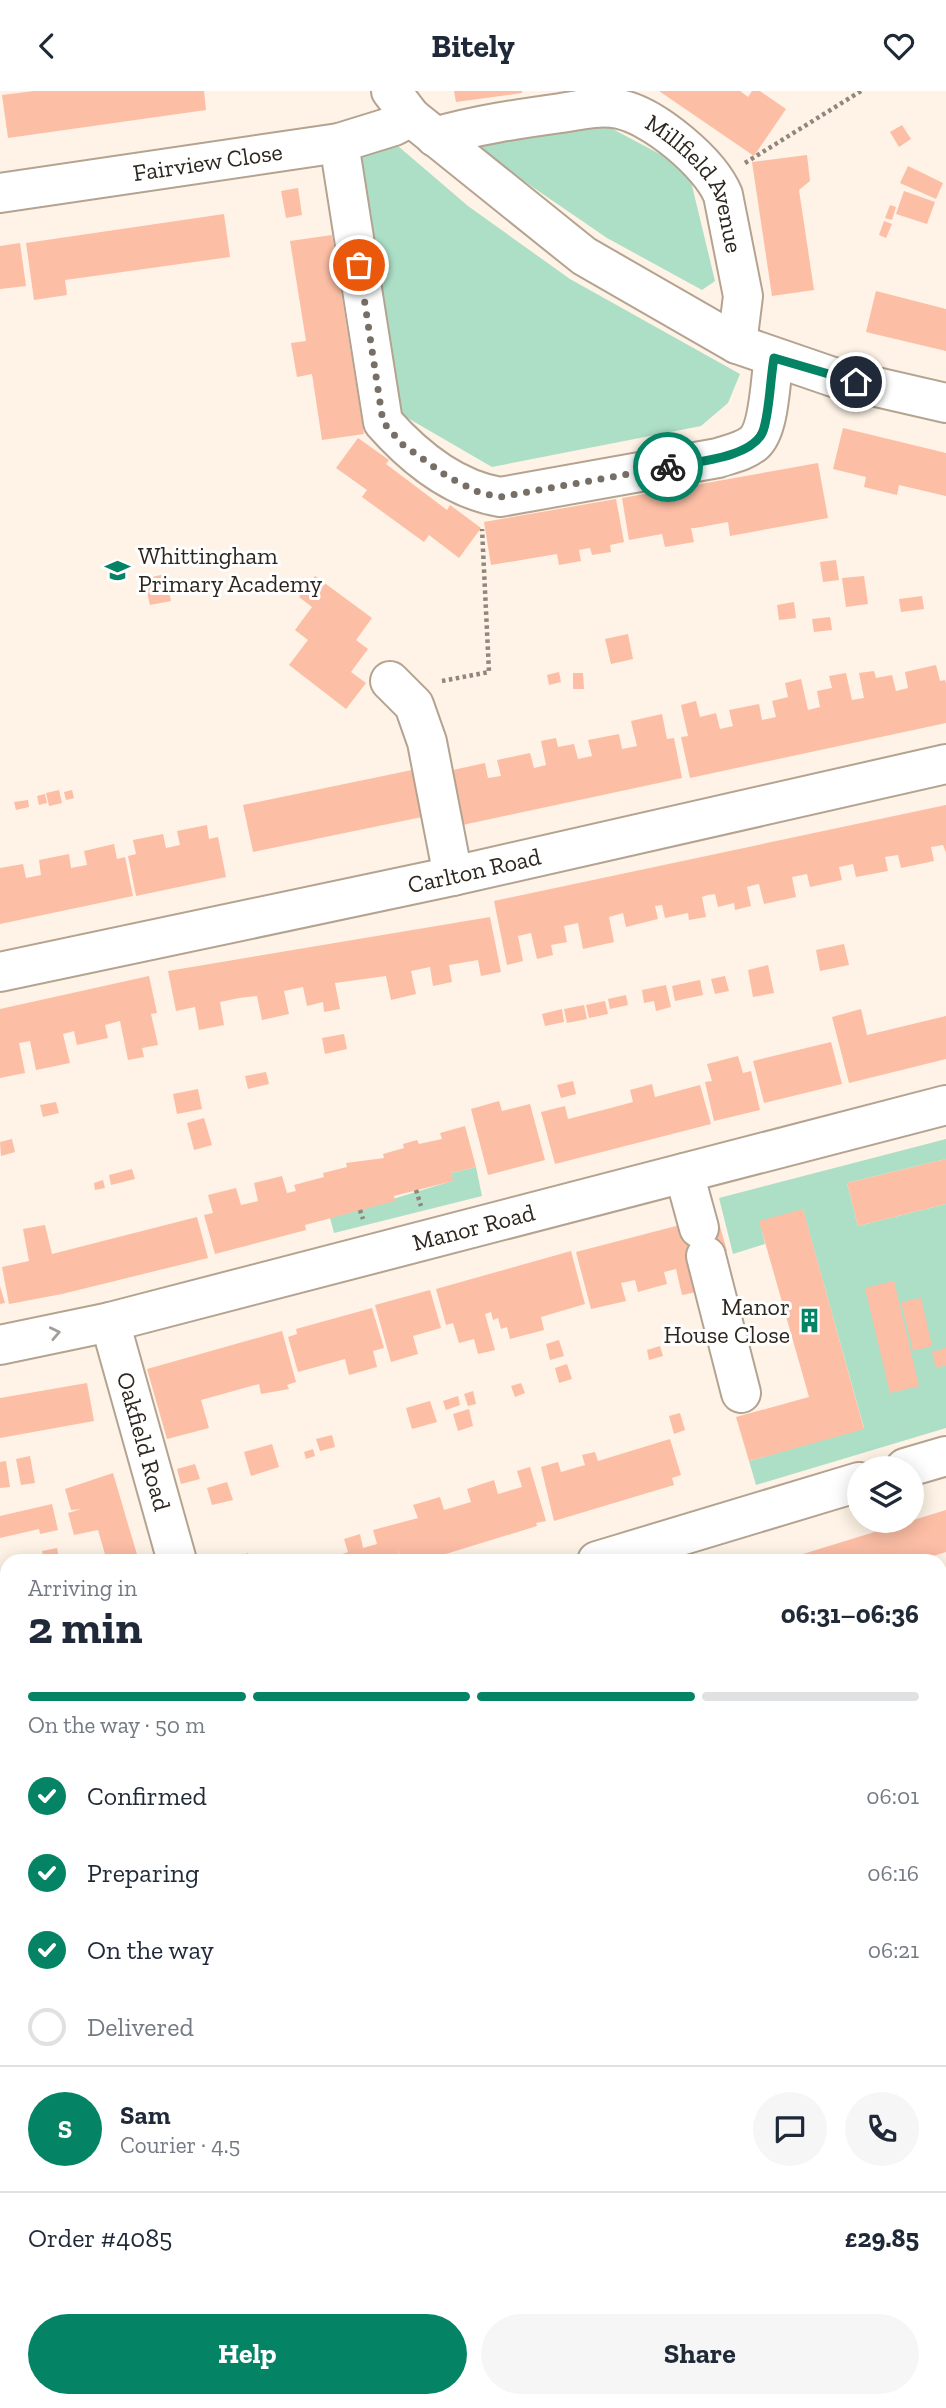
<!DOCTYPE html>
<html lang="en">
<head>
<meta charset="utf-8">
<style>
  :root { --surface:#fff; --page:#f6f6f7; --text:#1f2937; --muted:#747a83; --line:#e0e1e3; --accent:#048465 }
  body { margin:0; font-family:"Zilla Slab",serif; background:var(--page); color:var(--text); height:100vh; display:flex; flex-direction:column; font-size:26px; white-space:nowrap }
  * { box-sizing:border-box; margin:0 }
  p { font-size:23px; color:var(--muted) }
  .icon { flex:none; width:38px; height:38px; fill:none; stroke:currentColor; stroke-width:2; stroke-linecap:round; stroke-linejoin:round }
  .map { position:relative; flex:1; overflow:hidden }
  .details { position:absolute; left:0px; top:1463px; width:947px; height:854px; display:flex; flex-direction:column; background:var(--surface); border-radius:21px 21px 0 0; box-shadow:0 4px 18px #0003 }
  .details>* { flex:none }
  .tools { position:absolute; left:847px; top:1365px; display:grid; gap:14px }
  .tools a { display:grid; place-items:center; width:77px; height:77px; border-radius:50%; background:var(--surface); box-shadow:0 4px 18px #0003; font-size:35px }
  .pin { position:absolute; display:grid; place-items:center; width:60px; height:60px; color:#fff; margin:-30px; border:4px solid #fff; border-radius:50%; box-shadow:0 2px 7px #0007 }
  .courier { position:absolute; display:grid; place-items:center; width:70px; height:70px; margin:-35px; border:5px solid #048465; border-radius:50%; background:#fff; color:#222; box-shadow:0 2px 9px #0007 }
  .head em { font-style:normal; font-weight:700 }
  .head div { display:flex; flex-direction:column-reverse }
  .head { display:flex; align-items:center; justify-content:space-between; height:119px; padding:0 28px }
  h1 { font-size:46px; font-weight:700; line-height:52px }
  .bar { display:grid; grid-template-columns:repeat(4,1fr); gap:10px 7px; align-content:center; height:84px; padding:0 28px }
  .bar i { height:9px; border-radius:5px; background:var(--line) }
  .bar .on { background:var(--accent) }
  .bar p { grid-column:span 4 }
  .line { display:flex; align-items:center; gap:18px; padding:0 28px; border-top:2px solid var(--line) }
  .line div { flex:1 }
  .round { display:grid; place-items:center; flex:none; width:74px; height:74px; border-radius:37px; background:var(--page) }
  ol { padding:0 28px; list-style:none }
  li { display:flex; align-items:center; gap:21px; height:77px }
  li p { margin-inline-start:auto }
  li .icon { padding:7px; border-radius:50%; background:var(--accent); color:#fff; stroke-width:4 }
  li:last-child { color:var(--muted) }
  li i { width:38px; height:38px; border:4px solid var(--line); border-radius:50% }
  .cta { display:flex; gap:14px; margin-top:auto; padding:14px 28px }
  .cta a { flex:1; height:80px; border-radius:42px; background:var(--accent); color:#fff; font-size:28px; font-weight:700; line-height:80px; text-align:center }
  .cta a+a { background:var(--page); color:var(--text) }
  header { display:flex; justify-content:space-between; align-items:center; height:91px; padding:0 28px; background:var(--surface); font-size:32px; font-weight:700 }
  .map>svg:first-child { display:block }
</style>
</head>
<body>
<header><svg class="icon" aria-label="back" viewBox="0 0 24 24"><path d="M15 5l-7 7 7 7"/></svg>Bitely<svg class="icon" aria-label="heart" viewBox="0 0 24 24"><path d="M12 20l-8-8c-3-5 5-10 8-4 3-6 11-1 8 4z"/></svg></header>
<div class="map">
<svg width="946" height="2317" viewBox="0 0 946 2317">
  <defs>
    <pattern id="park-tufts" width="24" height="20" patternUnits="userSpaceOnUse" patternTransform="scale(1.75)"><rect width="24" height="20" fill="#addfc7"/><path d="M3 7l-1-3M5 7V3M7 7l1-3M15 17l-1-3M17 17v-4M19 17l1-3" fill="none" stroke="#95bfaa"/></pattern>
  </defs>
  <rect width="100%" height="100%" fill="#fef3e6"/>
  <g fill="#addfc7">
    <path d="M607,35L688,78L715,190L702,199L607,147L477,58L480,48Z"/>
    <path d="M398,55L468,115L570,188L740,283L728,312L701,335L492,376L399,322L358,62Z"/>
    <path d="M946,1048V1068L847,1092L858,1135L946,1113V1337L756,1394L749,1370L864,1337L803,1119L760,1131L765,1153L733,1163L719,1107Z"/>
    <path d="M476,1076L482,1105L334,1142L330,1127L452,1090L451,1082Z"/>
  </g>
  <path fill="url(#park-tufts)" d="M946,1759V1826L940,1824V1762Z"/>
  <g fill="#fcbea5">
    <path d="M34,0H204L206,19L8,47L2,4Z"/>
    <path d="M454,0H522V2L456,11Z"/>
    <path d="M659,0H740L748,6L752,0H760L786,18L754,65Z"/>
    <path d="M902,34L911,48L899,56L890,41Z"/>
    <path d="M807,64L810,90L799,99L814,199L772,205L752,71Z"/>
    <path d="M908,75L943,92L936,108L900,92Z"/>
    <path d="M298,97L302,124L286,127L281,100Z"/>
    <path d="M904,100L935,111L927,133L896,123Z"/>
    <path d="M890,114L896,116L892,129L885,127Z"/>
    <path d="M224,123L230,166L65,189L67,204L34,209L26,152Z"/>
    <path d="M884,130L892,133L886,147L879,144Z"/>
    <path d="M332,144L364,343L322,349L312,283L297,286L291,252L306,250L290,150Z"/>
    <path d="M20,152L26,195L0,198V155Z"/>
    <path d="M876,200L946,218V260L866,241Z"/>
    <path d="M843,337L946,362V405L899,394L897,404L864,396L866,386L833,378Z"/>
    <path d="M358,347L389,369L386,373L447,419L450,414L481,437L459,467L429,444L424,451L362,406L367,399L336,377Z"/>
    <path d="M818,372L828,427L730,445L728,431L695,437H691L694,451L665,456L662,443L629,449L622,407Z"/>
    <path d="M616,408L624,451L610,454L611,461L592,464L590,457L579,459L581,470L559,474L557,463L491,474L484,431Z"/>
    <path d="M836,469L839,489L823,491L820,471Z"/>
    <path d="M165,483L171,510L150,514L144,488Z"/>
    <path d="M315,485L372,527L356,549L368,558L351,581L366,592L346,618L289,574L308,549L295,539L312,516L299,506Z"/>
    <path d="M864,485L868,513L846,516L842,487Z"/>
    <path d="M922,505L924,518L901,521L899,508Z"/>
    <path d="M794,511L796,527L779,529L777,514Z"/>
    <path d="M830,526L832,539L814,541L812,528Z"/>
    <path d="M628,543L633,568L611,573L605,548Z"/>
    <path d="M936,574L940,590L945,589L946,593V632L690,687L681,646L688,645L681,614L696,610L700,626L716,622L720,638L733,635L729,619L759,613L762,629L776,626L772,610L788,606L785,592L801,588L808,619L820,616L817,600L832,597L829,585L846,582L852,609L864,607L859,582L874,580L876,587L892,584L896,600L908,597L905,581Z"/>
    <path d="M559,581L561,591L549,594L547,584Z"/>
    <path d="M573,582H583L584,598H573Z"/>
    <path d="M662,623L667,648L674,647L682,687L458,735L449,695L456,694L453,679L485,672L488,687L501,685L497,669L530,662L534,677L546,674L541,650L556,647L558,656L574,653L578,668L592,665L588,649L619,643L622,658L637,655L631,630Z"/>
    <path d="M412,679L422,726L253,761L243,714Z"/>
    <path d="M59,699L62,712L49,715L46,702Z"/>
    <path d="M72,699L74,707L66,709L64,701Z"/>
    <path d="M45,703L47,712L39,714L37,705Z"/>
    <path d="M28,709L29,716L16,719L14,711Z"/>
    <path d="M946,714V762L943,754L931,756L934,770L901,777L898,764L891,765L885,766L888,780L856,786L853,773L839,776L842,789L810,796L807,783L792,786L796,806L764,813L759,793L754,794L747,796L751,815L735,819L734,812L718,816L715,803L708,804L702,806L706,826L689,829L688,822L665,827L662,814L655,815L658,828L626,836L623,822L609,826L614,851L583,858L578,832L564,835L567,851L551,854L553,864L537,868L531,842L518,845L523,870L507,874L494,810Z"/>
    <path d="M207,734L209,748L218,746L226,786L136,805L128,765L136,763L133,749L163,743L166,757L180,754L177,740Z"/>
    <path d="M114,753L117,768L125,766L133,805L0,833V777L23,773L26,787L41,784L39,769L69,763L71,777L87,774L84,760Z"/>
    <path d="M490,826L501,881L481,885L478,869L449,874L452,891L433,895L430,876L411,880L416,903L391,909L386,885L335,892L340,918L324,921L323,911L307,915L303,896L284,900L289,923L262,929L257,905L239,907L220,911L224,934L199,939L195,916L176,920L168,880Z"/>
    <path d="M844,853L849,874L820,880L816,859Z"/>
    <path d="M768,874L774,902L753,906L748,879Z"/>
    <path d="M149,885L157,922L151,923L158,954L142,957L144,966L128,969L120,930L105,934L108,947L77,954L74,940L63,943L70,972L36,979L30,950L19,952L25,982L0,987V918Z"/>
    <path d="M725,885L729,900L715,903L711,888Z"/>
    <path d="M700,889L703,904L675,910L672,895Z"/>
    <path d="M666,894L671,916L656,920L654,910L644,912L642,899Z"/>
    <path d="M626,904L628,914L610,918L608,908Z"/>
    <path d="M605,910L608,923L589,927L586,914Z"/>
    <path d="M584,914L587,928L567,932L564,918Z"/>
    <path d="M562,918L564,931L545,935L542,923Z"/>
    <path d="M861,918L867,944L946,925V968L849,992L832,926Z"/>
    <path d="M344,943L347,958L325,963L322,947Z"/>
    <path d="M831,951L842,993L764,1012L753,970Z"/>
    <path d="M738,965L743,982L751,980L760,1019L714,1030L705,991L712,990L707,973Z"/>
    <path d="M266,981L269,993L248,998L245,985Z"/>
    <path d="M573,990L576,1003L561,1007L557,994Z"/>
    <path d="M652,993L655,1006L700,994L711,1033L555,1073L541,1021L565,1015L568,1028L611,1017L633,1011L630,999Z"/>
    <path d="M198,998L202,1018L177,1023L173,1003Z"/>
    <path d="M499,1010L502,1020L530,1013L545,1069L488,1084L471,1018Z"/>
    <path d="M56,1011L59,1022L43,1026L40,1014Z"/>
    <path d="M204,1027L212,1054L194,1059L187,1032Z"/>
    <path d="M465,1035L476,1076L451,1082L453,1090L394,1105L395,1110L305,1134L306,1139L215,1163L204,1124L213,1122L208,1104L236,1097L241,1114L250,1112L258,1110L254,1092L282,1085L287,1102L296,1100L294,1094L324,1086L323,1082L347,1076L346,1072L384,1067L383,1063L404,1057L403,1053L417,1049L419,1053L442,1048L440,1042Z"/>
    <path d="M12,1048L15,1061L1,1065L0,1051Z"/>
    <path d="M946,1068V1113L858,1135L847,1092Z"/>
    <path d="M132,1078L135,1088L111,1094L109,1084Z"/>
    <path d="M103,1089L105,1097L95,1099L94,1092Z"/>
    <path d="M803,1118L864,1338L749,1370L736,1326L809,1306L759,1130Z"/>
    <path d="M197,1126L208,1167L62,1203L9,1213L2,1176L29,1170L23,1138L45,1134L52,1163Z"/>
    <path d="M719,1132L727,1160L700,1167L697,1201L682,1204L676,1178L664,1181L667,1193L652,1197L638,1201L635,1189L621,1192L626,1210L591,1218L576,1161L680,1134L682,1142Z"/>
    <path d="M571,1160L585,1213L541,1226L544,1239L510,1248L507,1236L501,1238L498,1227L493,1229L491,1221L485,1223L495,1259L478,1263L474,1248L459,1252L453,1232L446,1234L436,1198Z"/>
    <path d="M894,1190L919,1295L890,1302L865,1197Z"/>
    <path d="M0,1195L5,1212L0,1213Z"/>
    <path d="M430,1199L441,1237L413,1245L418,1263L391,1271L375,1214Z"/>
    <path d="M921,1207L932,1255L913,1260L901,1211Z"/>
    <path d="M372,1217L384,1257L373,1260L377,1276L349,1284L345,1268L298,1281L288,1246L297,1243L296,1238Z"/>
    <path d="M282,1240L296,1291L287,1294L289,1298L261,1303L259,1293L201,1309L209,1337L167,1348L147,1278Z"/>
    <path d="M559,1249L564,1265L550,1269L546,1253Z"/>
    <path d="M660,1255L663,1265L649,1269L647,1259Z"/>
    <path d="M946,1257V1274L936,1277L932,1261Z"/>
    <path d="M567,1273L572,1288L559,1292L555,1277Z"/>
    <path d="M87,1292L94,1330L0,1347V1307Z"/>
    <path d="M521,1292L525,1302L515,1306L511,1295Z"/>
    <path d="M473,1300L476,1313L468,1315L464,1303Z"/>
    <path d="M458,1305L460,1314L446,1319L443,1310Z"/>
    <path d="M430,1310L437,1331L412,1338L406,1317Z"/>
    <path d="M469,1318L473,1335L458,1340L453,1323Z"/>
    <path d="M680,1322L685,1339L674,1343L669,1325Z"/>
    <path d="M332,1344L335,1356L320,1360L316,1348Z"/>
    <path d="M670,1348L681,1384L672,1387L674,1394L554,1430L541,1376L558,1371L561,1381L585,1374L582,1364L595,1361L598,1370Z"/>
    <path d="M272,1353L279,1376L251,1385L244,1361Z"/>
    <path d="M313,1358L315,1365L306,1368L304,1361Z"/>
    <path d="M30,1365L35,1392L21,1394L16,1368Z"/>
    <path d="M6,1370L10,1396L0,1397V1371Z"/>
    <path d="M195,1373L200,1388L181,1393L177,1378Z"/>
    <path d="M530,1376L546,1430L536,1432L537,1435L423,1470H401L398,1458L400,1470H321L348,1461L344,1448L360,1443L363,1457L377,1453L373,1439L418,1427L413,1414L440,1406L444,1419L471,1411L467,1398L494,1389L498,1403L522,1396L517,1380Z"/>
    <path d="M113,1382L127,1430L139,1470H107L98,1439L74,1444L68,1422L81,1418L71,1419L65,1398Z"/>
    <path d="M227,1391L233,1409L212,1414L207,1397Z"/>
    <path d="M52,1413L58,1439L40,1443L39,1438L0,1447V1425Z"/>
    <path d="M946,1419V1461L917,1470H791L790,1467Z"/>
    <path d="M57,1457L59,1468L44,1470L42,1460Z"/>
    <path d="M248,1462L250,1470H234L233,1467Z"/>
    <path d="M7,1541V1557H6L2,1542Z"/>
    <path d="M946,1557V1568L942,1569L940,1559Z"/>
    <path d="M7,1558V1601L0,1603V1560Z"/>
    <path d="M940,1656L946,1675V1716L940,1717Z"/>
    <path d="M7,1685V1761H6L0,1738V1686Z"/>
    <path d="M7,1969V2016L0,2018V1971Z"/>
    <path d="M7,2101V2137L2,2138L7,2162L0,2164V2103Z"/>
    <path d="M946,2275V2316L728,2317V2314L750,2310H940V2276Z"/>
    <path d="M167,2310L169,2317H142V2316Z"/>
    <path d="M185,2310H226L228,2317H187Z"/>
    <path d="M230,2310H260L261,2317H242L241,2312L231,2314Z"/>
    <path d="M365,2310H439L419,2317H398L396,2313L367,2317Z"/>
  </g>
  <g fill="none" stroke-linecap="round" stroke-linejoin="round">
    <defs>
      <g id="minor">
        <path d="M391,0L411,26L584,165L737,253L833,286L946,312"/>
        <path id="s1" d="M435,46C476,34 518,28 561,22C579,19 601,14 619,18C654,25 710,72 723,104L743,205L737,253"/>
        <path d="M339,52L383,331C413,365 453,398 500,406L718,367C730,363 745,360 754,352C770,338 770,288 774,267"/>
        <path id="s2" d="M0,102L339,52L394,35L411,26"/>
        <path d="M390,590L414,614L427,651L453,785"/>
        <path id="s3" d="M0,881L453,785L946,673"/>
        <path d="M684,1082L699,1137"/>
        <path d="M706,1165L741,1302"/>
        <path id="s4" d="M110,1231L177,1470"/>
        <path id="s5" d="M0,1254L110,1231L946,1014"/>
        <path d="M905,1377L946,1365"/>
        <path d="M597,1470L859,1391"/>
        <path d="M0,1643L7,1641"/>
        <path d="M940,1746L946,1744"/>
        <path d="M940,1848L946,1849"/>
        <path d="M0,2061L7,2059"/>
        <path d="M940,2217L946,2215"/>
        <path d="M468,2310L470,2317"/>
        <path d="M507,2317L534,2310"/>
      </g>
    </defs>
    <use href="#minor" stroke="#b4a390" stroke-width="42"/>
    <g stroke="#8f867c" stroke-width="4.5" stroke-dasharray="3.5 3.5" stroke-linecap="butt">
      <path d="M745,72L861,0"/>
      <path d="M442,590L489,581L482,438"/>
      <path d="M416,1099L421,1115"/>
      <path d="M360,1119L363,1128"/>
    </g>
    <use href="#minor" stroke="#fff" stroke-width="38"/>
  </g>
  <defs><path id="oneway-chevron" d="M-2-3.5L2.5 0L-2 3.5" fill="none" stroke-width="1.6" stroke-linecap="round" stroke-linejoin="round" transform="scale(1.75)"/></defs>
  <use stroke="#a19e9a" href="#oneway-chevron" transform="translate(55 1242) rotate(-12)"/>
  <g fill="none" stroke-linecap="round" stroke-linejoin="round">
    <path stroke="#776e65" stroke-width="7" stroke-dasharray="0 12.6" d="M359,174L383,331L402,353L448,386L480,402L500,406L668,376"/>
    <path stroke="#048465" stroke-width="9" d="M668,376C694,371 757,367 764,337C770,315 770,290 774,267L856,291"/>
  </g>
  <defs>
    <symbol id="school-bare" viewBox="-9 -9 18 18"><path d="M0-5L7-2L0 1L-7-2ZM-4 1L0 2.5L4 1V4Q0 6-4 4Z" fill="#048465" stroke="#fff" stroke-width="2.5" paint-order="stroke"/></symbol>
    <symbol id="building-bare" viewBox="-9 -9 18 18"><path d="M-4-6H4V6H1V3H-1V6H-4ZM-2.5-4.3h1.7v1.8h-1.7ZM.8-4.3h1.7v1.8H.8ZM-2.5-1h1.7V.8h-1.7ZM.8-1h1.7V.8H.8Z" fill="#048465" stroke="#fff" stroke-width="2.5" paint-order="stroke"/></symbol>
  </defs>
  <g fill-rule="evenodd">
    <use href="#school-bare" x="100" y="462" width="35" height="35"/>
    <use href="#building-bare" x="792" y="1212" width="35" height="35"/>
  </g>
  <g text-anchor="middle" stroke-width="6" stroke-linejoin="round" paint-order="stroke">
    <g font-size="24" fill="#2e271f" stroke="#fff">
      <text dy="8" stroke="none"><textPath href="#s2" startOffset="210">Fairview Close</textPath></text>
      <text dy="8" stroke="none"><textPath href="#s1" startOffset="301">Millfield Avenue</textPath></text>
      <text dy="8" stroke="none"><textPath href="#s3" startOffset="485">Carlton Road</textPath></text>
      <text dy="8" stroke="none"><textPath href="#s5" startOffset="488">Manor Road</textPath></text>
      <text dy="8" stroke="none"><textPath href="#s4" startOffset="124">Oakfield Road</textPath></text>
    </g>
    <g font-size="24" fill="#2e271f" stroke="#fff" text-anchor="start">
      <text x="138" y="473">Whittingham<tspan x="138" dy="28">Primary Academy</tspan></text>
      <text x="790" y="1224" text-anchor="end">Manor<tspan x="790" dy="28">House Close</tspan></text>
    </g>
  </g>
</svg>
<div class="tools">
<a><svg class="icon" aria-label="layers" viewBox="0 0 24 24"><path d="M12 4l9 5-9 5-9-5zM3 14l9 5 9-5"/></svg></a>
</div>
<div class="pin" style="left:359px;top:174px;background:#ea580c"><svg class="icon" aria-label="bag" viewBox="0 0 24 24"><path d="M5 8h14l-1 12H6zM9 8a3 3 0 0 1 6 0"/></svg></div>
<div class="pin" style="left:856px;top:291px;background:#1f2937"><svg class="icon" aria-label="home" viewBox="0 0 24 24"><path d="M3 11l9-7 9 7M6 9v11h12V9"/></svg></div>
<div class="courier" style="left:668px;top:376px"><svg class="icon" aria-label="bike" viewBox="0 0 24 24"><circle cx="6" cy="16" r="4"/><circle cx="18" cy="16" r="4"/><path d="M6 16l4-8h5l3 8M10 8l3 8H6M13 5h3"/></svg></div>
<section class="details">
<div class="head"><div><h1>2 min</h1><p>Arriving in</p></div><em>06:31–06:36</em></div>
<div class="bar"><i class="on"></i><i class="on"></i><i class="on"></i><i></i><p>On the way · 50 m</p></div>
<ol>
<li><svg class="icon" aria-label="check" viewBox="0 0 24 24"><path d="M5 12l5 5 9-10"/></svg>Confirmed<p>06:01</p></li>
<li><svg class="icon" aria-label="check" viewBox="0 0 24 24"><path d="M5 12l5 5 9-10"/></svg>Preparing<p>06:16</p></li>
<li><svg class="icon" aria-label="check" viewBox="0 0 24 24"><path d="M5 12l5 5 9-10"/></svg>On the way<p>06:21</p></li>
<li><i></i>Delivered</li>
</ol>
<div class="line" style="height:126px"><b class="round" style="background:var(--accent);color:#fff">S</b><div><b>Sam</b><p>Courier · 4.5</p></div><a class="round"><svg class="icon" aria-label="chat" viewBox="0 0 24 24"><path d="M4 5h16v11H9l-5 4z"/></svg></a><a class="round"><svg class="icon" aria-label="phone" viewBox="0 0 24 24"><path d="M5 4h4l2 5-3 2q2 4 5 5l2-3 5 2v4C11 20 4 13 5 4z"/></svg></a></div>
<div class="line" style="height:91px"><div>Order #4085</div><b>£29.85</b></div>
<div class="cta"><a>Help</a><a>Share</a></div>
</section>
</div>
</body>
</html>
